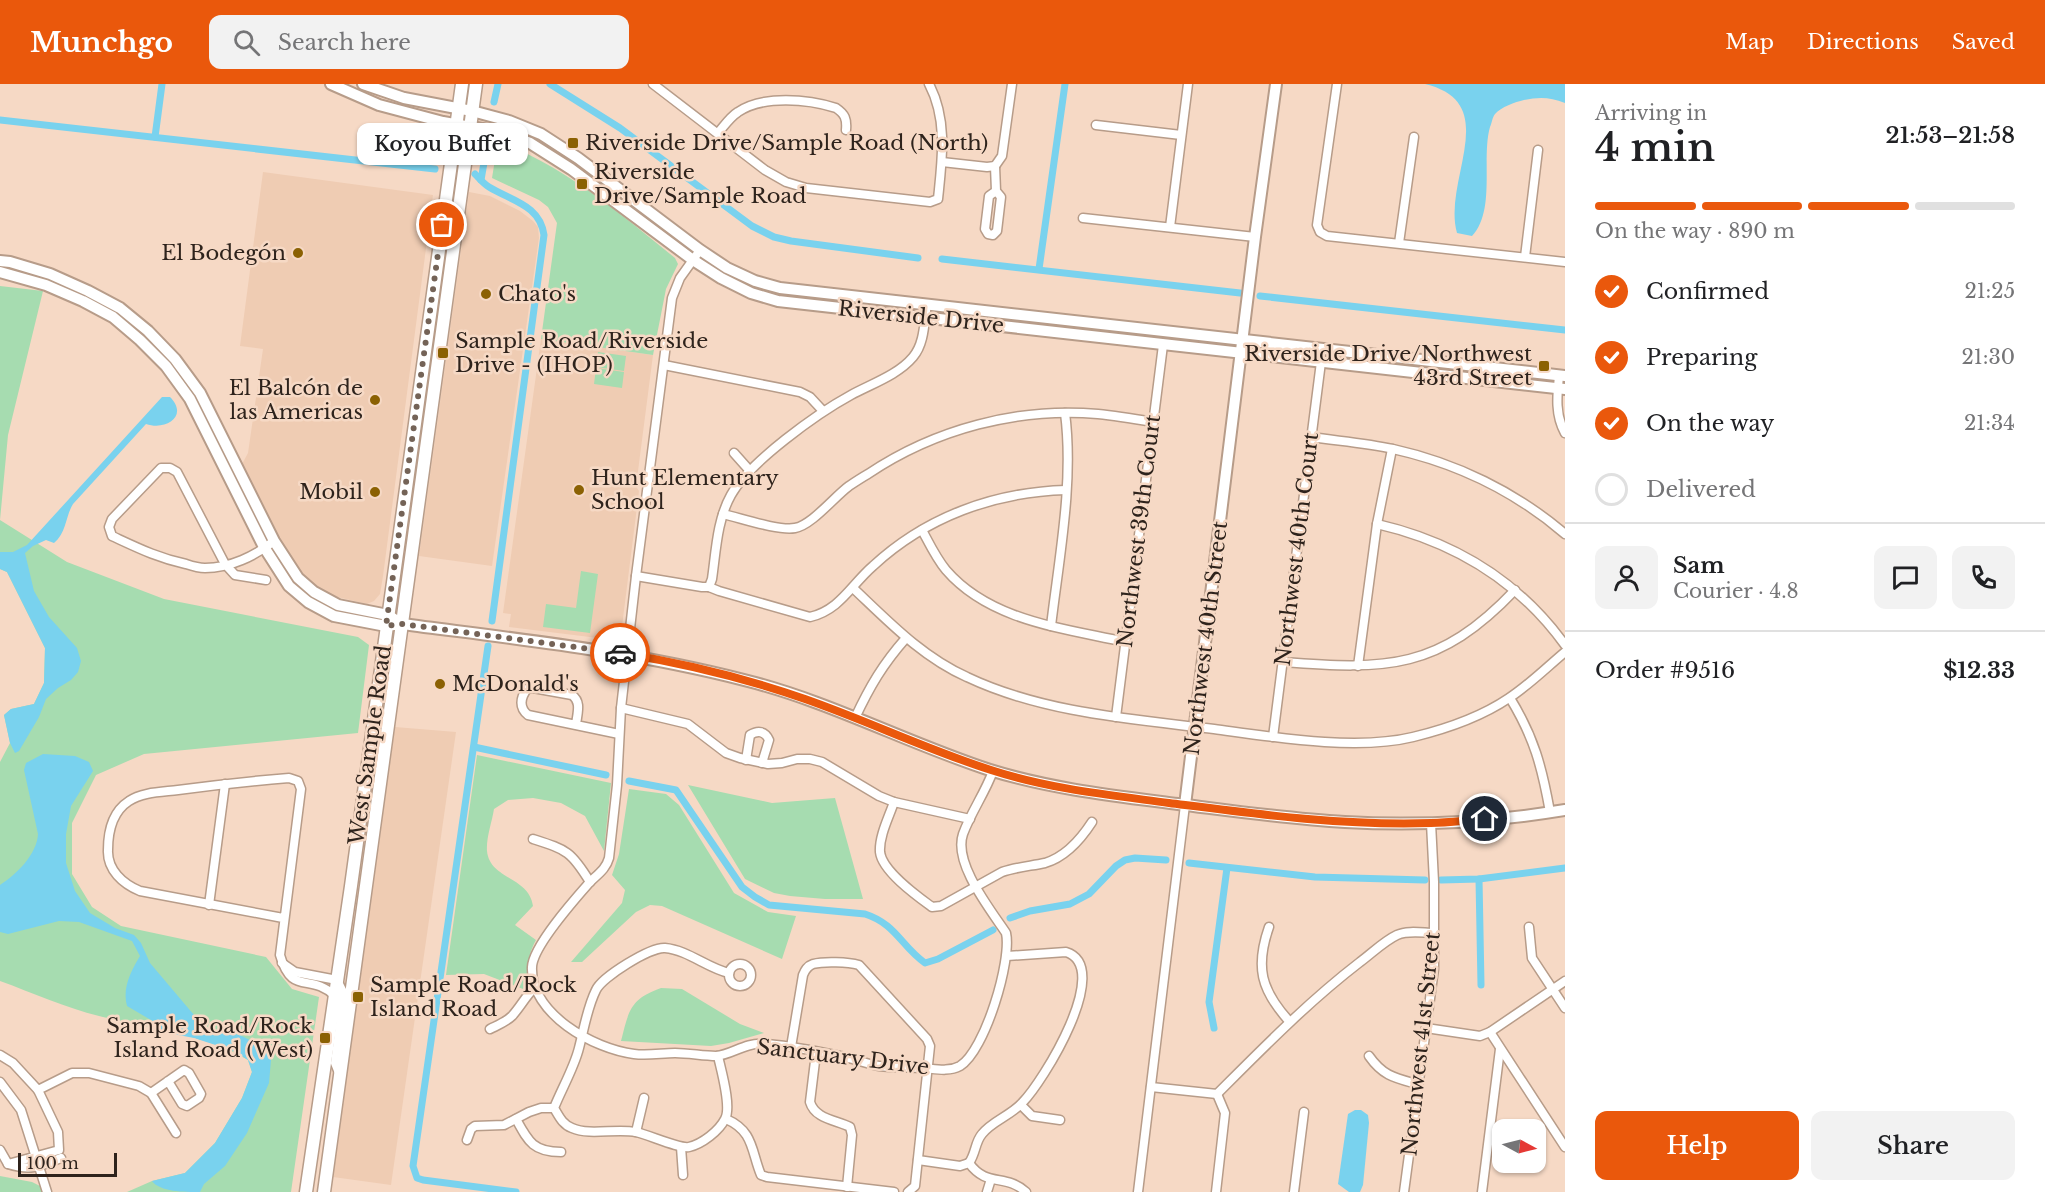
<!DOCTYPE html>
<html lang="en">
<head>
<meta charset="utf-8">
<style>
  :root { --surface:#fff; --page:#f2f2f2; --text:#202124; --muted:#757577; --line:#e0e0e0; --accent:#ea580c }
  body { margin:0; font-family:"Libre Baskerville",serif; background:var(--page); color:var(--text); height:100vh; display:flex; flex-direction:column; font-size:22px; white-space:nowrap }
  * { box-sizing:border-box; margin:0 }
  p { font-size:20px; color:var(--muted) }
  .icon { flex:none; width:33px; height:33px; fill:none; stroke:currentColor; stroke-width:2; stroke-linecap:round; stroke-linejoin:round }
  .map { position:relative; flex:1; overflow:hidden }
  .panel { display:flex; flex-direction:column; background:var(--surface); width:480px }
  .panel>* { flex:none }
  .needle { width:39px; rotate:97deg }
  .controls { position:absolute; left:1492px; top:1035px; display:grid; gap:12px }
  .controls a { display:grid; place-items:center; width:54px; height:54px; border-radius:12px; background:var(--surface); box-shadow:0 2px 4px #0004; font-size:30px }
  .scale { position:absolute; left:18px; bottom:15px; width:99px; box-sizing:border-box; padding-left:6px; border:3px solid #2e231c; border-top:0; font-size:16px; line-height:21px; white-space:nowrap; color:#2e231c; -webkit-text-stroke:4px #f6d9c5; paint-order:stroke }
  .pin { position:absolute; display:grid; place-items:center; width:51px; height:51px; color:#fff; margin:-26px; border:3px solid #fff; border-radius:50%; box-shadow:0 2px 6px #0007 }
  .courier { position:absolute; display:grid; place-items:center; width:60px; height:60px; margin:-30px; border:4px solid #ea580c; border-radius:50%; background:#fff; color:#222; box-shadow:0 2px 8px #0007 }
  .bubble { position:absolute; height:42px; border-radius:12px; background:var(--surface); box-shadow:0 2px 4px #0004; font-size:20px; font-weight:600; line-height:42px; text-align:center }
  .head em { font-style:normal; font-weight:600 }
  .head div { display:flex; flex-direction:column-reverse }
  .head { display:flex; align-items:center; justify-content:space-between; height:102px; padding:0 30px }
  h1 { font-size:39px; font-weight:600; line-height:45px }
  .bar { display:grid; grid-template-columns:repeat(4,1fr); gap:9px 6px; align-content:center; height:72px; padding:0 30px }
  .bar i { height:8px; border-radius:4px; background:var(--line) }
  .bar .on { background:var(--accent) }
  .bar p { grid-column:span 4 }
  .line { display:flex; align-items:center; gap:15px; padding:0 30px; border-top:2px solid var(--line) }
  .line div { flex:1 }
  .round { display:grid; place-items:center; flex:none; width:63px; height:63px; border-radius:12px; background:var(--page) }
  ol { padding:0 30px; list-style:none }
  li { display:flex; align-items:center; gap:18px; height:66px }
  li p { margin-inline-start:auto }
  li .icon { padding:6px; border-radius:50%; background:var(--accent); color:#fff; stroke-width:4 }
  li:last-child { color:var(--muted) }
  li i { width:33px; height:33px; border:3px solid var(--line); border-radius:50% }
  .action { display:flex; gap:12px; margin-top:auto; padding:12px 30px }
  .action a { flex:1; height:69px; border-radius:12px; background:var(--accent); color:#fff; font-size:24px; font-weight:600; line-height:69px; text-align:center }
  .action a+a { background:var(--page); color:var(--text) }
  header { display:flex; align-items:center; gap:36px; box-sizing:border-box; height:84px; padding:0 30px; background:var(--accent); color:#fff }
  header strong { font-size:28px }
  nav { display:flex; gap:33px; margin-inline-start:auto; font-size:21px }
  .search { width:420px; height:54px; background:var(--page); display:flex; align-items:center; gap:15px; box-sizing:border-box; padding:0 21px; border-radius:12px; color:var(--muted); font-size:22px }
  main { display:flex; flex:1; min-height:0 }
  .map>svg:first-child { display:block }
</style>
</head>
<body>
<header>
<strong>Munchgo</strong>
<div class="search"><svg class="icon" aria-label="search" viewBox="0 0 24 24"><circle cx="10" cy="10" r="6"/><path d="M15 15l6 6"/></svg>Search here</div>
<nav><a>Map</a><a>Directions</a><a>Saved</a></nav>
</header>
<main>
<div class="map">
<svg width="1565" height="1108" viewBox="0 0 1565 1108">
  <rect width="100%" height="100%" fill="#f6d9c5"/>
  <g fill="#efccb3">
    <path d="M263,88L433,111L383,492L380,510L374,517L367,520L333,512L315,502L304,491L284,463L241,382L248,369L263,265L240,262Z"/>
    <path d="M469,108L490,112L520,127L533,137L538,143L539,154L492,482L419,472Z"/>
    <path d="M541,255L653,271L638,387L637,404L639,407L621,550L614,556L509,543L511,530L503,529Z"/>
    <path d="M395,643L456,648L391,1101L333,1093Z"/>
  </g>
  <g fill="#a6dcb0">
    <path d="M498,57C564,82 621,130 675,174L678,180L666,205L653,271L541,255L557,139L548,123L539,116L492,94Z"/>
    <path d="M0,202L43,207L8,351L0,436L67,478L164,515L358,553L369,561L358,649L144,670L96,691L72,739V790L92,823L121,842L266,873L292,905L319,913L291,1108H127L152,1097L185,1089L215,1059L242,1014L252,988L248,976C204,949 148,945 99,932C66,924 33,909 0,897V678L10,659L4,631L11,625L34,620L44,599L45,564L7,488L0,485Z"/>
    <path d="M598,268L626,272L624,287L596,283Z"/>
    <path d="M596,284L624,288L622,304L594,300Z"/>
    <path d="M581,487L598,490L590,549L543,543L546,520L576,524Z"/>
    <path d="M477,671L611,699L604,767L585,732L561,719L533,714L508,716L494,725C492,738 486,754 487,767C490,796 529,792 533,822L515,841L536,856C528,870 527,884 528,900L523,905L484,890L446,891Z"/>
    <path d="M688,701L772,719L835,714L863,815H825L790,812L774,809L745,795Z"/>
    <path d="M629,705L666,710L679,721L734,809L768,828L796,832L782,875L662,822L650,821L636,828L582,878H571L622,819L625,806L612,791L619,770Z"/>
    <path d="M661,904L682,905L740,940L764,949L729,959L711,962L621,957C629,926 630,915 661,904Z"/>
    <path d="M0,1092L32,1098L52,1108H0Z"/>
  </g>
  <g fill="#79d2ee">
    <path d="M1425,0H1565V19C1550,13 1539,13 1524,16C1515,18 1501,23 1495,30C1492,34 1492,39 1490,43C1481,75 1496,126 1472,152L1457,149C1442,96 1504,19 1425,0Z"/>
    <path d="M162,313H170C189,332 166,347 146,340L73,420C65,433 67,448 54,459L46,456L33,462L25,469L34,507L49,533L77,564L81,577L78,588L71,596L58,604L46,615L39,633L19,667L15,669L10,659L4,631L11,625L34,620L44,599L45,564L7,488L0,485V468H13L27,461Z"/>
    <path d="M43,670L75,672L89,678L93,687L71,722L66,750V779L75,807L90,829L115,844L134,851L141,859L150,879L205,944L240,951L265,964L271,976L269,999L247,1049L225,1082L204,1100L200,1108C184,1108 160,1108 152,1097L185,1089L215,1059L242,1014L252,988L248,976L234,967L194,954L163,948L156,939L127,922C122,904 131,887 140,872L132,857L79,838L59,837L8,850L0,848V801C17,790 37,770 38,750L24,686L26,679Z"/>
    <path d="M1355,1026H1361L1368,1031L1369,1039L1363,1101L1360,1108H1349L1338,1100L1348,1030Z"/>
  </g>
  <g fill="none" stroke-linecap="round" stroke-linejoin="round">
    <g stroke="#79d2ee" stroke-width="7">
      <path d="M550,0L620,44L752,142L774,153L791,157L918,174"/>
      <path d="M494,18L498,0"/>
      <path d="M0,36L435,85"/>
      <path d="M155,53L162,0"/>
      <path d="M475,90C480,95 484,100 489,103C512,117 540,121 544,151L492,537"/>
      <path d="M481,96L488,56"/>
      <path d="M942,175L1240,209"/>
      <path d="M1039,185L1065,0"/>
      <path d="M1260,212L1565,246"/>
      <path d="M488,562L413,1082L417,1094L423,1096L516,1108"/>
      <path d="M474,663L606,691"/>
      <path d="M629,697L676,706L742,803L755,813L769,821L865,830C896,840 901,862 925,879L938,875L993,846"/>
      <path d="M1189,779L1315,793L1425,796"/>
      <path d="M1479,795L1481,901"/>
      <path d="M1441,796L1479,795L1565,784"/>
      <path d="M1010,834L1030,827L1070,820L1089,810L1116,782L1125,776L1135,774L1166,776"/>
      <path d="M1214,944L1209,918L1227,784"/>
    </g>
    <defs>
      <g id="minor">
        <path d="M653,0L765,86L786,98L806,104L930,118L938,115C942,76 948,36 929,0"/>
        <path d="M1337,0L1317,141L1320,148L1327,152L1565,178"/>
        <path d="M1096,41L1181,51"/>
        <path d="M718,49C724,42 730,33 738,28C763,11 808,15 836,24C845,30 847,35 846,46"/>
        <path d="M942,78L987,83L995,82L1002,72L1012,0"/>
        <path d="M995,82L996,107L1001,113L997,147L993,151L988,150L985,145L989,112L996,107"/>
        <path d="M1083,134L1255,153"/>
        <path d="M1170,143L1188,0"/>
        <path d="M1399,159L1414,53"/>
        <path d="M700,166L680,194L672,214L636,492L621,624L617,701L609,774C606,785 598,790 590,798C575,815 533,862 532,883C530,930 594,965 634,970C648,972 662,969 675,969C689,969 703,972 716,972C732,971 745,958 764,960C788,961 815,967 840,972C853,974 866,980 879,982C894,984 910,983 924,984C936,985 949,988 960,982C985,967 1012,876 1006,849C990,825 953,779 963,750C971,728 985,709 993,687"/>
        <path d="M1525,173L1538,66"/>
        <path d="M664,281L800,308L810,313L823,327"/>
        <path d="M1559,292C1557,312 1555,331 1565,349"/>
        <path d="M1311,353C1338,357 1366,359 1393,365C1456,379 1516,408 1565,450"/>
        <path d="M734,369L750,387"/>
        <path d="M723,430C741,434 778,447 795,444C812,441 834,413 849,402C855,398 861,394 868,390C935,345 1018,323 1098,330C1117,332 1135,335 1153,338"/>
        <path d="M1377,440C1455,458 1518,496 1565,561"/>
        <path d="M922,446C929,459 936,474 946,486C990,537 1063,544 1125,558"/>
        <path d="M636,492L702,503H709L719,507L810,533C840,526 851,501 873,482C926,433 994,408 1066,406"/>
        <path d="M266,496L235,491L225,480L177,388L170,384H161L112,435L109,443L112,452C138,464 158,474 186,480C192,482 199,484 205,484C230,484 255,472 274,457"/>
        <path d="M709,503L712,495C716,467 717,436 731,411C749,378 818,329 851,311C871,300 898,291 913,273C925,259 924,237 927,220"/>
        <path d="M853,504C888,537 922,573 967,593C1043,629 1132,635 1214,645C1273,653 1356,667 1413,653C1446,645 1481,633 1509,614C1529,601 1547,583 1565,568"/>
        <path d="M1051,542C1059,474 1074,398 1065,329"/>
        <path d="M1283,578C1387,586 1439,586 1515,506"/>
        <path d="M1358,582L1377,440L1392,365"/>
        <path d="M1510,614C1534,653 1542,683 1550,728"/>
        <path d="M621,624L688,640L726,669L740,674L768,680L782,679L797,675H810L822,678L879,712L894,718L970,735"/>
        <path d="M1116,633L1163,261"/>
        <path d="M855,634C870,602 883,580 906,554"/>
        <path d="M576,641C577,630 582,618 572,611L533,604L527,605C520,614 519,624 528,631L619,650"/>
        <path d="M1273,653L1321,278"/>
        <path d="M746,676L750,651C758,646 765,647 769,656L762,679"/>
        <path d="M894,718C889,733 879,752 880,768C882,787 917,812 932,823L941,822L1002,788C1016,783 1031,782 1045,779C1065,773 1081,755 1092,738"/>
        <path d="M533,755C567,766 571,767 590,798"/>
        <path d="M209,821L225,700"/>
        <path d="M283,834L140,807C123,800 107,786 108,766C108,748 112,728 129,717C142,708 162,708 178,706C215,701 252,697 289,694L298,697L301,705L280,871C292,913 310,888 335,912"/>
        <path d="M1269,843C1255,883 1261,906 1289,937"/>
        <path d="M1529,843L1532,874L1565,924"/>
        <path d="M282,879L295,888L337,896L344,910L335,979L339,989"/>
        <circle cx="740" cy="891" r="11"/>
        <path d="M1426,944L1480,952L1490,948L1565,897"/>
        <path d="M490,945C498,941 506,938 512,932C521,922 525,913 535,903"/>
        <path d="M1490,948L1565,1063"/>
        <path d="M791,963L803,891C805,886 807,882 813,880C824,877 848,878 859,881L927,955L930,962L915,1102L908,1108"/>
        <path d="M816,969L810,1018C815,1035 836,1036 850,1043L852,1051L847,1103"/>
        <path d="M0,971L13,979L38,1006"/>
        <path d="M718,972C721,986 732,1023 725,1035C719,1047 702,1060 689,1063C680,1065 649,1051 636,1048C615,1044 591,1052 572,1044C562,1040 559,1032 554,1024C562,1004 574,984 579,964C584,945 587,924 596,906C602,893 650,863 665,864C688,866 707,884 729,889"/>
        <path d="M1369,972C1383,992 1395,994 1417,1000"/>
        <path d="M0,998L21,1026L47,1108"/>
        <path d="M1151,1003L1217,1010"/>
        <path d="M151,1009L184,986L189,989L201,1010L199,1014L187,1022L182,1020L168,997"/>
        <path d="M1217,1010C1263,964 1308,918 1360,878C1371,870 1384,857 1397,851C1408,846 1423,849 1434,849"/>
        <path d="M1021,1021L1032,1032L1060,1036"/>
        <path d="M516,1035C528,1057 533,1068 561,1068"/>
        <path d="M726,1035C754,1047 751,1067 761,1091L767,1093L894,1108"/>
        <path d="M636,1048L644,1014"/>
        <path d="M467,1056L471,1045L475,1042L504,1041L529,1028L541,1024H554"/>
        <path d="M681,1063L683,1091"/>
        <path d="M0,1066L8,1080C30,1087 39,1083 61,1074"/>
        <path d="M918,1076L960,1082L969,1079C987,1104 1005,1089 1026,1108"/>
        <path d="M969,1079C976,1069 975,1058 982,1050C992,1037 1010,1032 1022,1019C1043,998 1114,883 1066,868L1007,872"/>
        <path d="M8,1080L59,1066L58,1048L38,1006L72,989H89L139,1002L151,1009L176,1049"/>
        <path d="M987,1108L991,1095"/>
        <path d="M1138,1108L1185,721"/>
        <path d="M1216,1108L1225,1029L1217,1010"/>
        <path d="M1294,1108L1304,1028"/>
        <path d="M1404,1108L1434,885V798L1431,739"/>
        <path d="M1482,1108L1500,965"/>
      </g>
      <g id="tertiary">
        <path d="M331,0L379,21L443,38L505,49L530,59L571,85L693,176L721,194L751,209L778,217L1565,305"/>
        <path d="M363,0L404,14L472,27L509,37L541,50L578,74L700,166L727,184L755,197L780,204L1565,292"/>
        <path d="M0,177L10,178L50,190L88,207L120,224L148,247L175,275L200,309L274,457L298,494L314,508L338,521L388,531L394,535"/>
        <path d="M0,188L46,201L83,217L113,233L140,256L166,282L190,315L264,463L289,502L308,518L334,532L386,542L402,540C516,555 632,567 744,596C829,617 907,659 990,686C1051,705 1116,712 1178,720C1234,727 1289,735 1345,738C1418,742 1493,738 1565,726"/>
        <path d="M1185,721L1255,153L1276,0"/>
      </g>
      <g id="primary">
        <path d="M306,1108L351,802L462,0"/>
        <path d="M324,1108L476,0"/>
      </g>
    </defs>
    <use href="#minor" stroke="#b79c89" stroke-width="11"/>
    <use href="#tertiary" stroke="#b79c89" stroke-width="14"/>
    <use href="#primary" stroke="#b79c89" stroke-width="15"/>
    <use href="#minor" stroke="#fff" stroke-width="8"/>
    <use href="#tertiary" stroke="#fff" stroke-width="10"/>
    <use href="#primary" stroke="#fff" stroke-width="12"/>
  </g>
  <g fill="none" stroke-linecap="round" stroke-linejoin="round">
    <path stroke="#746357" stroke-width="6" stroke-dasharray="0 10.8" d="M442,141L386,542L402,540L620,569"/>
    <path stroke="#ea580c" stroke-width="8" d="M620,569C683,579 745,594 805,615C868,637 928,666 991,686C1049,705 1110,711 1169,719C1256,730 1343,742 1431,739C1449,739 1467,736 1485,735"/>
  </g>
  <g fill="#8b6103" stroke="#f6d9c5" stroke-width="2">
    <rect x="567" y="53" width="12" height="12" rx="3"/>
    <rect x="576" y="94" width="12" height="12" rx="3"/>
    <circle cx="298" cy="169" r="6"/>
    <circle cx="486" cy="210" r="6"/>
    <rect x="437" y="263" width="12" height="12" rx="3"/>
    <rect x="1538" y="276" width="12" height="12" rx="3"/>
    <circle cx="375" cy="316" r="6"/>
    <circle cx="579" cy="406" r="6"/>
    <circle cx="375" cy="408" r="6"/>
    <circle cx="440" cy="600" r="6"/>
    <rect x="352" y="907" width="12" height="12" rx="3"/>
    <rect x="319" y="948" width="12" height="12" rx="3"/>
  </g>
  <g text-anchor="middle" stroke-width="5" stroke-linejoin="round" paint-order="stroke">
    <g font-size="21" fill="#2e231c" stroke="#f6d9c5" text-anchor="start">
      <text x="585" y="66">Riverside Drive/Sample Road (North)</text>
      <text x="594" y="95">Riverside<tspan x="594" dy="24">Drive/Sample Road</tspan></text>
      <text x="286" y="176" text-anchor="end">El Bodegón</text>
      <text x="498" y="217">Chato's</text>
      <text x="455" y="264">Sample Road/Riverside<tspan x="455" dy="24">Drive - (IHOP)</tspan></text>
      <text x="1532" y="277" text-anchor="end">Riverside Drive/Northwest<tspan x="1532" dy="24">43rd Street</tspan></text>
      <text x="363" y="311" text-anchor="end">El Balcón de<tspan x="363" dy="24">las Americas</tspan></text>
      <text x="591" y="401">Hunt Elementary<tspan x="591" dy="24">School</tspan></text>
      <text x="363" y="415" text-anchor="end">Mobil</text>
      <text x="452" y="607">McDonald's</text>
      <text x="370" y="908">Sample Road/Rock<tspan x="370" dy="24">Island Road</tspan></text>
      <text x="313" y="949" text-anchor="end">Sample Road/Rock<tspan x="313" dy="24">Island Road (West)</tspan></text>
    </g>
    <g font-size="21" fill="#2e231c" stroke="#f6d9c5">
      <text transform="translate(921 233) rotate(6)" y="7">Riverside Drive</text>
      <text transform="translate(1139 447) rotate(-83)" y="7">Northwest 39th Court</text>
      <text transform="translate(1297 465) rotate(-83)" y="7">Northwest 40th Court</text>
      <text transform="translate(1206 554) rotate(-83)" y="7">Northwest 40th Street</text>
      <text transform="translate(370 661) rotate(-82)" y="7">West Sample Road</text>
      <text transform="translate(1421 960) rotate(-84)" y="7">Northwest 41st Street</text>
      <text transform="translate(843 973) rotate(7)" y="7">Sanctuary Drive</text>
    </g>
  </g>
</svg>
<div class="controls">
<a><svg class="needle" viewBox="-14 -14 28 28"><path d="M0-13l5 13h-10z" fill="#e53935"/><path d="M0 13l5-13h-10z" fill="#757577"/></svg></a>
</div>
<div class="scale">100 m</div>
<div class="pin" style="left:442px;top:141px;background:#ea580c"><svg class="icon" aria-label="bag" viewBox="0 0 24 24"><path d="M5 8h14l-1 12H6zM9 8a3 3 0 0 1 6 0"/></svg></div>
<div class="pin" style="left:1485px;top:735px;background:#1f2937"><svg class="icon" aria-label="home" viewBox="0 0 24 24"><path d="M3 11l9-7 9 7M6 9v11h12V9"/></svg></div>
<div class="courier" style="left:620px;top:569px"><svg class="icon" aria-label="car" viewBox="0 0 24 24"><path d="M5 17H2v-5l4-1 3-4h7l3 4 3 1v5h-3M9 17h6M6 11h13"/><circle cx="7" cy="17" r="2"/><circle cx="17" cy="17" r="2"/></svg></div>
<div class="bubble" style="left:357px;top:39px;width:171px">Koyou Buffet</div>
</div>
<section class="panel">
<div class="head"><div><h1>4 min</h1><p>Arriving in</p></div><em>21:53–21:58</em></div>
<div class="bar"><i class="on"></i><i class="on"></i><i class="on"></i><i></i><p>On the way · 890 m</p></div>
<ol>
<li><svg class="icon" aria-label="check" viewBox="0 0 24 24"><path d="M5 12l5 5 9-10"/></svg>Confirmed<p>21:25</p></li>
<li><svg class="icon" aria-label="check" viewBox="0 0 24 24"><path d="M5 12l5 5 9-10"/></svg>Preparing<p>21:30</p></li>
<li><svg class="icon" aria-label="check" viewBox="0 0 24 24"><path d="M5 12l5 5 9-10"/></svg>On the way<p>21:34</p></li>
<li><i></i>Delivered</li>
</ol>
<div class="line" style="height:108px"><a class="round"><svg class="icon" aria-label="person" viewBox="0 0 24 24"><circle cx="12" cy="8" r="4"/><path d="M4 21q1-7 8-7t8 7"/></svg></a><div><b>Sam</b><p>Courier · 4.8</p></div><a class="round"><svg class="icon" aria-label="chat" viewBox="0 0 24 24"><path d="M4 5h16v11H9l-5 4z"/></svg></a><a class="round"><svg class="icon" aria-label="phone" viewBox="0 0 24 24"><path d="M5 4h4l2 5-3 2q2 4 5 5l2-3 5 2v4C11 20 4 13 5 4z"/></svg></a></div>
<div class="line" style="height:78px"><div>Order #9516</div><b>$12.33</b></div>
<div class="action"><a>Help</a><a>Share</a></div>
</section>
</main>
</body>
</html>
